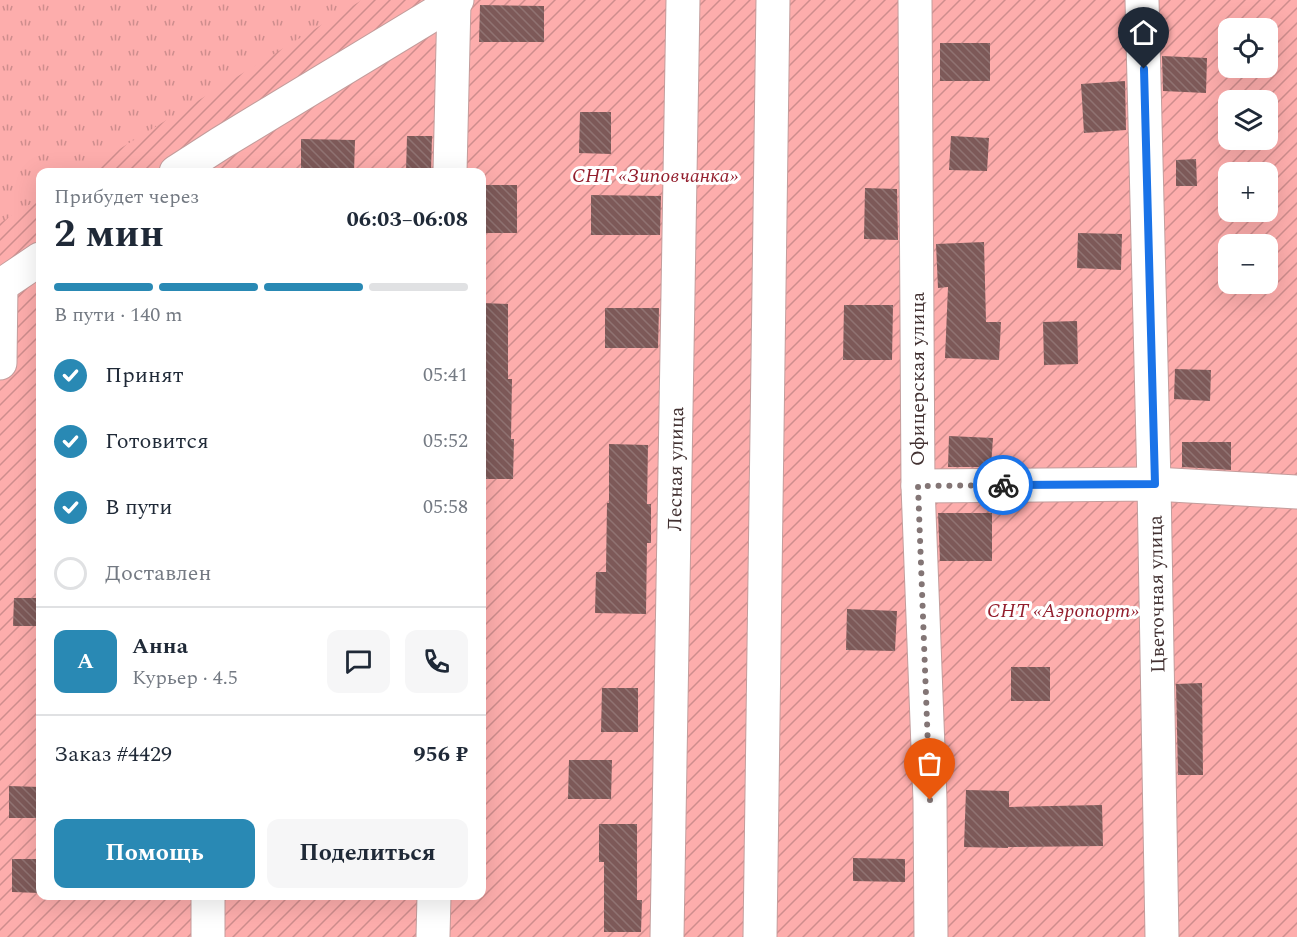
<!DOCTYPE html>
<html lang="ru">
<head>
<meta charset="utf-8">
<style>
  :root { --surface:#fff; --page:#f6f6f7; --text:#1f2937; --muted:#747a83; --line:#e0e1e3; --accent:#2989b4 }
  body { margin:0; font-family:Spectral,serif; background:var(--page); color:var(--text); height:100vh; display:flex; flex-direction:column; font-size:22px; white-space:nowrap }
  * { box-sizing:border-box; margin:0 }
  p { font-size:20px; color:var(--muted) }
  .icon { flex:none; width:33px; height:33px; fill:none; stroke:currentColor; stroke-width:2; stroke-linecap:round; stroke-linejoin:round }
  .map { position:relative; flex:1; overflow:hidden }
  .panel { position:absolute; left:36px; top:168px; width:450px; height:732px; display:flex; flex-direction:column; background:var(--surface); border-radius:12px; box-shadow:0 6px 24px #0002 }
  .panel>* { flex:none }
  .controls { position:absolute; left:1218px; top:18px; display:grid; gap:12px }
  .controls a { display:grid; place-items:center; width:60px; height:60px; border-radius:12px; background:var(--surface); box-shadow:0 6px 24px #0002; font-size:30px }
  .pin { position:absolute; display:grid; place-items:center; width:51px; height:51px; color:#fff; margin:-62px -26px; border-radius:50% 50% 50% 0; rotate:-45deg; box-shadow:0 0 6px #0007 }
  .pin .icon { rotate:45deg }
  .courier { position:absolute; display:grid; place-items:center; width:60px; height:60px; margin:-30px; border:4px solid #1a73e8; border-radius:50%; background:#fff; color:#222; box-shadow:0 2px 8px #0007 }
  .summary em { font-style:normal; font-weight:700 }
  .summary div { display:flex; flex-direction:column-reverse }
  .summary { display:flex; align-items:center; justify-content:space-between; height:102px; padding:0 18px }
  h1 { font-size:39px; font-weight:700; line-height:45px }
  .bar { display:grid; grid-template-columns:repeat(4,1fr); gap:9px 6px; align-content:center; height:72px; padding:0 18px }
  .bar i { height:8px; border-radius:4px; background:var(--line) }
  .bar .selected { background:var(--accent) }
  .bar p { grid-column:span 4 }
  .line { display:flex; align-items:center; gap:15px; padding:0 18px; border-top:2px solid var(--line) }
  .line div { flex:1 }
  .round { display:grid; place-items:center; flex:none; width:63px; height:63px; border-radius:12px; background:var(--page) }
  ol { padding:0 18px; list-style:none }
  li { display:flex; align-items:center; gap:18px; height:66px }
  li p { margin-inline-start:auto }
  li .icon { padding:6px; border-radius:50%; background:var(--accent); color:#fff; stroke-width:4 }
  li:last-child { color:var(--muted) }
  li i { width:33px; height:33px; border:3px solid var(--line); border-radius:50% }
  .primary-button { display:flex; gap:12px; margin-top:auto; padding:12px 18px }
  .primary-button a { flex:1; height:69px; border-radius:12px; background:var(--accent); color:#fff; font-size:24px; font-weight:700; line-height:69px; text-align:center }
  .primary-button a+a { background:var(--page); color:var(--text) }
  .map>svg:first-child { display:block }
</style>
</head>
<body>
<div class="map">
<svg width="1297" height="937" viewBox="0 0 1297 937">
  <defs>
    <pattern id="grass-tufts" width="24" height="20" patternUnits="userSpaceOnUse" patternTransform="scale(1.5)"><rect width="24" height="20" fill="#fdadac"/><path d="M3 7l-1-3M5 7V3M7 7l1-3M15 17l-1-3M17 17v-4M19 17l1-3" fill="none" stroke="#ce8d8d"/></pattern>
    <pattern id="garden-furrows" width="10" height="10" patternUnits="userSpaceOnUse" patternTransform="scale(1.5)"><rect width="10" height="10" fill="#fdadac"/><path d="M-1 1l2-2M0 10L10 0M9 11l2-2" fill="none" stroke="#ce8d8d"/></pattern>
    <pattern id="building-back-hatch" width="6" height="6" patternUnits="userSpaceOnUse" patternTransform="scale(1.5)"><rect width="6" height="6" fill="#7d5958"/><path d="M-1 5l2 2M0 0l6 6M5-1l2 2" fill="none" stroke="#907372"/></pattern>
  </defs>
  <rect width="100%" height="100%" fill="#faf2f1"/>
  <path fill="url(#grass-tufts)" d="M0,0H386L108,172H40V216L0,243Z"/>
  <path fill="url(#garden-furrows)" fill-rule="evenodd" d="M362,0H1297V937H0V223L40,198V896H482V172H82ZM1228,28H1268V68H1228ZM1228,100H1268V140H1228ZM1228,172H1268V212H1228ZM1228,244H1268V284H1228Z"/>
  <g fill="url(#building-back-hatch)">
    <path d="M480,5L544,6V42H479Z"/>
    <rect x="940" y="43" width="50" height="38"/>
    <path d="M1162,56L1207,58L1206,93L1163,91Z"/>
    <path d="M1125,81L1126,130L1084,133L1081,84Z"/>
    <path d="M580,112H611V154L579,153Z"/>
    <path d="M407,136H432L431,172H406Z"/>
    <path d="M951,136L989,138L987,171L949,170Z"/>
    <path d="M301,139L355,140L354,172H301Z"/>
    <path d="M1196,159L1197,186H1176V160Z"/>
    <rect x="482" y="185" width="35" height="48"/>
    <path d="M865,188L897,189L898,240L864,239Z"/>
    <path d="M591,195L661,196L660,235H591Z"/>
    <path d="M1078,233L1122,234L1121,270L1077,268Z"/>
    <path d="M984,242L986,322H1001L999,360L945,358L948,287L938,288L936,244Z"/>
    <path d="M482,303L508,304V379H512L511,439H514L513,479H482Z"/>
    <path d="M844,305H893L892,360H843Z"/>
    <path d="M605,308H659L658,348H605Z"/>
    <path d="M1077,321L1078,364L1044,365L1043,322Z"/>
    <path d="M1175,369L1211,370L1210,401L1174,399Z"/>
    <path d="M949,436L993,438L991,467H948Z"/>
    <path d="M1182,442H1231V470L1182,467Z"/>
    <path d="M609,444L648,445L647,504H651V543H647L646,614L595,613L596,572H606L607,503H609Z"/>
    <path d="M938,513H992V561H940Z"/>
    <path d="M14,598H40V626H13Z"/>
    <path d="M847,609L897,611L895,651L846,650Z"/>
    <rect x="1011" y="667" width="39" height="34"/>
    <path d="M1202,683L1203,775H1178L1176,684Z"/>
    <path d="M602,688H638V732H601Z"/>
    <path d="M569,760H612L611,799H568Z"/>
    <path d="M9,786L40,787V818H9Z"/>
    <path d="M966,790L1009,791V807L1102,805L1103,846L1008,847V848L964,847Z"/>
    <path d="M599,824H637V900H642L641,932H604V862H599Z"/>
    <path d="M853,858L905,859V882L853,881Z"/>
    <path d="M12,859H40V893L12,892Z"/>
  </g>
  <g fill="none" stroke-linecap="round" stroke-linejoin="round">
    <defs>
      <g id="minor">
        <path d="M915,0L918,486L930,800L931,937"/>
        <path d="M1142,0L1154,484L1162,937"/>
        <path d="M176,172L221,143L457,0"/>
        <path d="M450,172L454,2"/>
        <path d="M0,286L40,259"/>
        <path d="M0,363L1,285"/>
        <path d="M918,486L1154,484L1297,492"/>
        <path d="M208,937V896"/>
        <path d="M433,937L434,896"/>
        <path d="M667,937L683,0"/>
        <path d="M760,937L773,0"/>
      </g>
    </defs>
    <use href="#minor" stroke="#c49d9c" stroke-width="35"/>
    <use href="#minor" stroke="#fff" stroke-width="33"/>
  </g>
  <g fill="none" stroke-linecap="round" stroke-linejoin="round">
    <path stroke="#837575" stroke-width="6" stroke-dasharray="0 10.8" d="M930,800L918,486L1003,485"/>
    <path stroke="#1a73e8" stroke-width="8" d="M1003,485L1155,484L1144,69"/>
  </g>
  <g text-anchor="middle" stroke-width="6" stroke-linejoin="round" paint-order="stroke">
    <g font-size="20" font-style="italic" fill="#931e2d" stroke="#fff">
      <text x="655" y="182">СНТ «Зиповчанка»</text>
      <text x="1063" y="617">СНТ «Аэропорт»</text>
    </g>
    <g font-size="20" fill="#433232" stroke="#fff">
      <text transform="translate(917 379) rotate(-90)" y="7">Офицерская улица</text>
      <text transform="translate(675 469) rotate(-89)" y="7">Лесная улица</text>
      <text transform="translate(1156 594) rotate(-91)" y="7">Цветочная улица</text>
    </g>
  </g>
</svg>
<div class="controls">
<a><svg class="icon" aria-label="locate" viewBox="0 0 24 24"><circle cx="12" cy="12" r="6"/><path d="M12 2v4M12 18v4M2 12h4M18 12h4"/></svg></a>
<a><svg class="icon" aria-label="layers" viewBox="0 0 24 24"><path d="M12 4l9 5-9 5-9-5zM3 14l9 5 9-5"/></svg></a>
<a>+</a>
<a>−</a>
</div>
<div class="pin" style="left:930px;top:800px;background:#ea580c"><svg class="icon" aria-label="bag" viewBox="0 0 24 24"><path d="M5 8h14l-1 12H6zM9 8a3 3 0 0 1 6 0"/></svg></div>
<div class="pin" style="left:1144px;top:69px;background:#1f2937"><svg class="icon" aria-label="home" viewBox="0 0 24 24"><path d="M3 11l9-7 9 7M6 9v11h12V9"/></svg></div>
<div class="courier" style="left:1003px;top:485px"><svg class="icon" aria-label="bike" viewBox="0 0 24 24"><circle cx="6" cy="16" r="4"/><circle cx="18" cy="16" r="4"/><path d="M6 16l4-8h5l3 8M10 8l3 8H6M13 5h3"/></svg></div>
<section class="panel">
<div class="summary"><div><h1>2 мин</h1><p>Прибудет через</p></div><em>06:03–06:08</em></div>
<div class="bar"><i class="selected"></i><i class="selected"></i><i class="selected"></i><i></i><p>В пути · 140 m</p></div>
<ol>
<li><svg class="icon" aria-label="check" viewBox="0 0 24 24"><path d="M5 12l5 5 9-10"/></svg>Принят<p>05:41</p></li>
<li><svg class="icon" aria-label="check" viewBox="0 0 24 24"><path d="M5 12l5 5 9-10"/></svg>Готовится<p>05:52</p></li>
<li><svg class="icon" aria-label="check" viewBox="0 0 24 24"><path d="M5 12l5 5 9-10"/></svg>В пути<p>05:58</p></li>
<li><i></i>Доставлен</li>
</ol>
<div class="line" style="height:108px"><b class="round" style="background:var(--accent);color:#fff">А</b><div><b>Анна</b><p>Курьер · 4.5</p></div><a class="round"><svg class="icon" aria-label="chat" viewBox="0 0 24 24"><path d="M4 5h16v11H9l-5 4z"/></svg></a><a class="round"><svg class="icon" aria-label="phone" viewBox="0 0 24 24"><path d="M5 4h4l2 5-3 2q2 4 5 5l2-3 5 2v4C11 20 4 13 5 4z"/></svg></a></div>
<div class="line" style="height:78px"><div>Заказ #4429</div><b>956 ₽</b></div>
<div class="primary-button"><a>Помощь</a><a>Поделиться</a></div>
</section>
</div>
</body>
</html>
